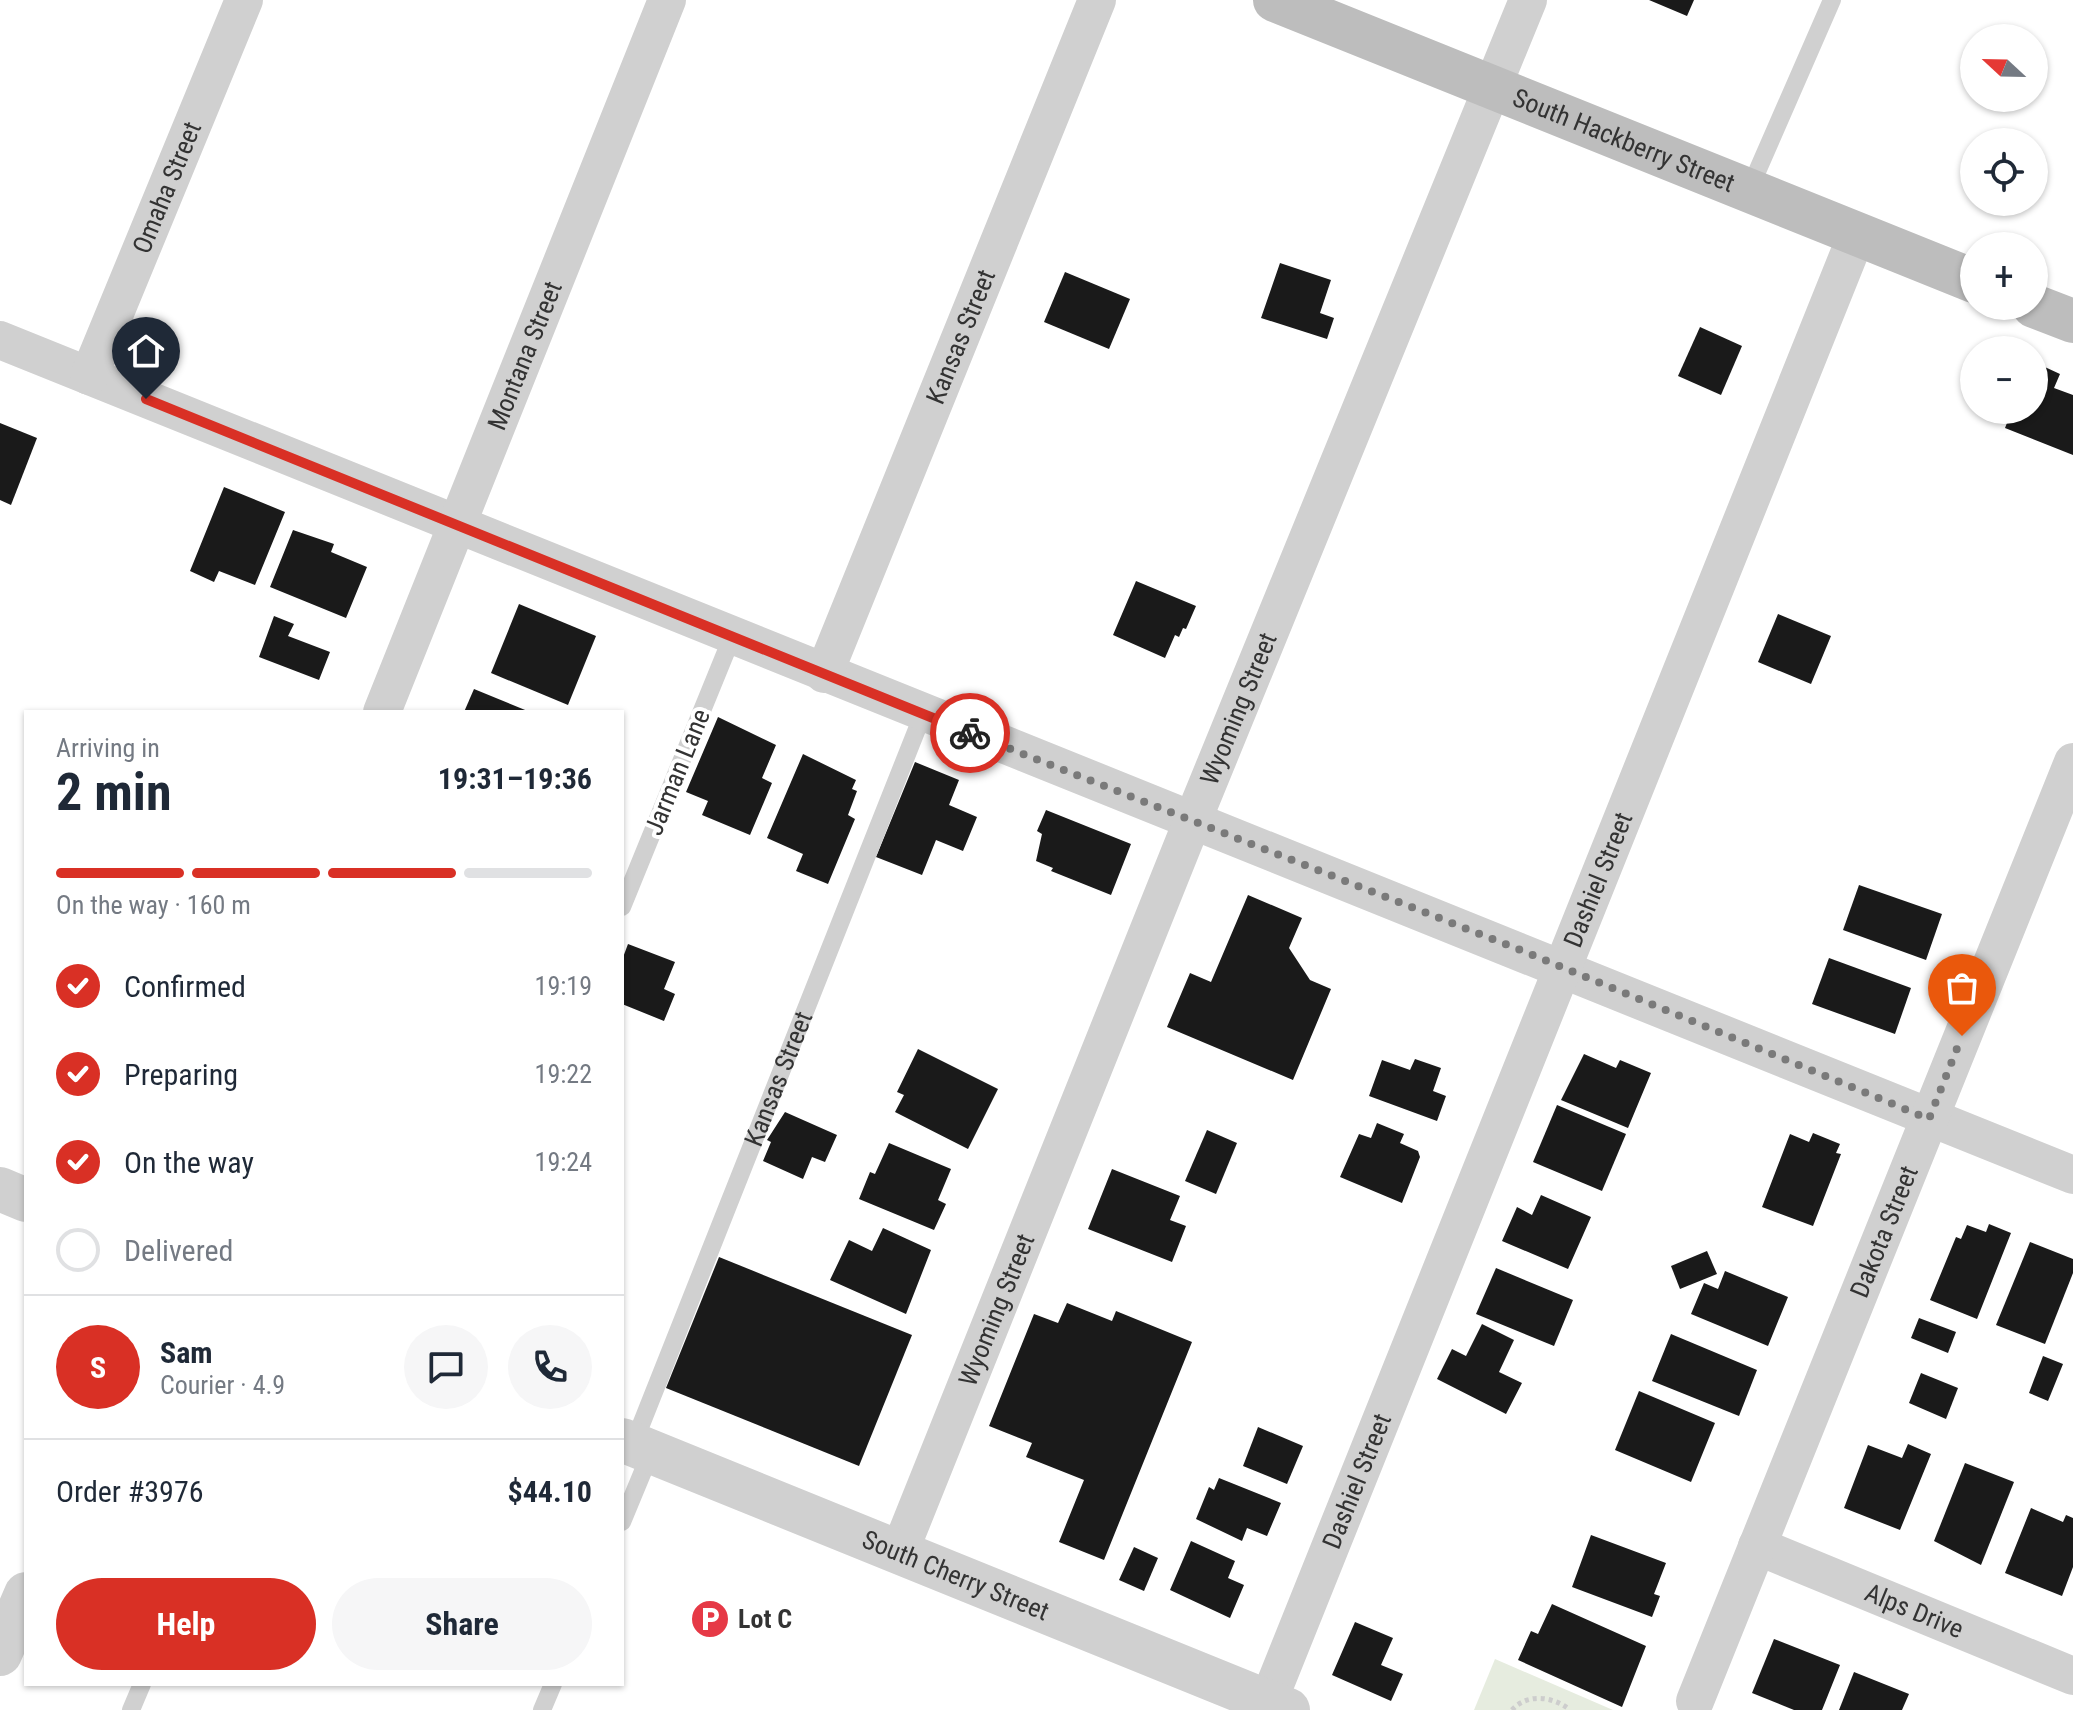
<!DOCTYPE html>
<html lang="en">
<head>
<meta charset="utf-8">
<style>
  :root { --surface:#fff; --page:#f6f6f7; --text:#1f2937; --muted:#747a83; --line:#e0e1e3; --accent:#d93025 }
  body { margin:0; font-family:"Roboto Condensed",sans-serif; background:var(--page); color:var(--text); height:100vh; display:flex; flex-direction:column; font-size:30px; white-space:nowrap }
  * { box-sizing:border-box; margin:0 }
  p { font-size:26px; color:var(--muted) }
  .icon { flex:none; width:44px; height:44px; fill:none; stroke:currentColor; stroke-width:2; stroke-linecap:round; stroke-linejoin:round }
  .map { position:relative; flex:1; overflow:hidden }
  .drawer { position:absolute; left:24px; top:710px; width:600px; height:976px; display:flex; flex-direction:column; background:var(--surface); border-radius:0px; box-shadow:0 2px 6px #0004 }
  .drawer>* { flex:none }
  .needle { width:52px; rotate:292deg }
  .controls { position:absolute; left:1960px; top:24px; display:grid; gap:16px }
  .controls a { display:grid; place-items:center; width:88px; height:88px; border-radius:50%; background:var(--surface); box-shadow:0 2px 6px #0004; font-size:40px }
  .pin { position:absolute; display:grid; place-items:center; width:68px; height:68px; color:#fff; margin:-82px -34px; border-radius:50% 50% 50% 0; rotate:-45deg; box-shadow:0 0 8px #0007 }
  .pin .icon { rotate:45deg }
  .courier { position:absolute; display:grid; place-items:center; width:80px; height:80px; margin:-40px; border:6px solid #d93025; border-radius:50%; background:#fff; color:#222; box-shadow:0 2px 10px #0007 }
  .overview em { font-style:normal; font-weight:700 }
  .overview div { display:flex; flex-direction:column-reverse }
  .overview { display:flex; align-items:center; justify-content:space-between; height:136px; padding:0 32px }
  h1 { font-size:52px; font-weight:700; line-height:60px }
  .bar { display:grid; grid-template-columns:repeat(4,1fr); gap:12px 8px; align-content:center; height:96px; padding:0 32px }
  .bar i { height:10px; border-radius:6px; background:var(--line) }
  .bar .selected { background:var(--accent) }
  .bar p { grid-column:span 4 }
  .line { display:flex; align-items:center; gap:20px; padding:0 32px; border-top:2px solid var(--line) }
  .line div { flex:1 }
  .round { display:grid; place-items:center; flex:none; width:84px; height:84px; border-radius:42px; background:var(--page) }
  ol { padding:0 32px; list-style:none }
  li { display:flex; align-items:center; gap:24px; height:88px }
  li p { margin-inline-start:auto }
  li .icon { padding:8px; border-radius:50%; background:var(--accent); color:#fff; stroke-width:4 }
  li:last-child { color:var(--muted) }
  li i { width:44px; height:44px; border:4px solid var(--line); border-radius:50% }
  .primary-button { display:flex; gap:16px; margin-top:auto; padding:16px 32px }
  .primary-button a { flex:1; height:92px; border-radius:48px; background:var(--accent); color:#fff; font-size:32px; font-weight:700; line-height:92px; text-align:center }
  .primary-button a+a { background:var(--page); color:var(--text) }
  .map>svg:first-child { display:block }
</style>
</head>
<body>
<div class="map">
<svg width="2073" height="1710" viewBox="0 0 2073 1710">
  <rect width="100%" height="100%" fill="#fff"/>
  <path fill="#e6ecdf" d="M1495,1659L1613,1710H1474Z"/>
  <g fill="#1a1a1a">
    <path d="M1649,0H1694L1687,16Z"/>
    <path d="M1280,263L1331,280L1320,313L1334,318L1327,339L1261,318Z"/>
    <path d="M1065,272L1130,299L1109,349L1044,322Z"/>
    <path d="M1700,327L1742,346L1721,395L1678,376Z"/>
    <path d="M2034,362L2060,374L2054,388L2073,395V455L2005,428L2012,410H2034Z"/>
    <path d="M0,423L37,438L11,505L0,500Z"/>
    <path d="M224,487L285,512L255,585L219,571L214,582L190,571Z"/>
    <path d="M293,530L334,544L331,552L367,567L346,618L270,587Z"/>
    <path d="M1136,581L1196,606L1186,629L1183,628L1179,637L1175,635L1165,658L1113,635Z"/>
    <path d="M519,604L596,636L568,705L491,673Z"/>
    <path d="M1778,614L1831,636L1811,684L1758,662Z"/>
    <path d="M274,616L294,624L288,636L330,652L319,680L259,657Z"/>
    <path d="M474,689L530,712H464Z"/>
    <path d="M718,717L776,745L762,778L772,783L750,835L702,815L708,801L686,792Z"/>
    <path d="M803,754L856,780L852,789L857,791L848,815L855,819L828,884L796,871L803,854L767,838Z"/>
    <path d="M915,762L959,780L949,805L977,817L963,851L936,840L922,875L876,857Z"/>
    <path d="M1046,810L1131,844L1111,895L1051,871L1053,868L1036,861L1042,834L1037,831Z"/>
    <path d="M1859,885L1942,914L1926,960L1843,930Z"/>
    <path d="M1248,895L1302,918L1289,948L1310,980L1331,989L1293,1080L1167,1027L1190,973L1211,982Z"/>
    <path d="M628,944L675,962L664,989L675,994L664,1021L622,1004V960Z"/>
    <path d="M1829,958L1911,988L1895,1034L1812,1004Z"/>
    <path d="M918,1049L998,1089L968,1149L895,1112L904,1095L897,1092Z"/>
    <path d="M1584,1054L1616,1068L1620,1060L1651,1073L1628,1128L1561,1100Z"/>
    <path d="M1415,1059L1441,1068L1433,1091L1446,1096L1437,1121L1369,1096L1382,1060L1410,1070Z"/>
    <path d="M1557,1105L1626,1134L1602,1191L1533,1162Z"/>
    <path d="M785,1112L837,1135L825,1162L812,1157L803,1179L763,1161L771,1142L767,1140Z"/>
    <path d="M1377,1123L1404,1134L1400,1143L1418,1151L1420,1157L1402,1203L1340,1177L1359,1134L1371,1138Z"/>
    <path d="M1207,1130L1237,1143L1216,1194L1185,1181Z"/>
    <path d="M1813,1133L1840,1144L1836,1153L1841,1154L1813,1226L1762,1207L1790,1134L1809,1142Z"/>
    <path d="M889,1143L951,1169L938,1200L946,1204L934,1230L859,1199L870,1172L875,1174Z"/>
    <path d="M1112,1169L1180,1196L1170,1220L1186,1226L1172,1262L1088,1229Z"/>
    <path d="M1541,1195L1591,1217L1568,1269L1502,1241L1517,1207L1532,1215Z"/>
    <path d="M1989,1224L2011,1233L1977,1319L1930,1300L1956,1237L1961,1239L1967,1225L1986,1232Z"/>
    <path d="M883,1228L931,1250L906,1314L830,1280L849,1240L872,1251Z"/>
    <path d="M2030,1242L2073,1259V1273L2045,1344L1996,1325Z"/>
    <path d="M1707,1251L1717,1274L1680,1289L1671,1266Z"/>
    <path d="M719,1257L912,1335L859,1466L666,1388Z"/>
    <path d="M1496,1268L1573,1300L1554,1346L1476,1314Z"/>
    <path d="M1725,1271L1788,1297L1768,1346L1691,1314L1704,1283L1718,1289Z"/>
    <path d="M1067,1303L1112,1321L1116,1311L1192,1342L1104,1560L1059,1542L1084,1480L1026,1457L1032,1443L989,1426L1034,1314L1058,1323Z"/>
    <path d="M1919,1318L1956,1332L1948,1353L1911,1338Z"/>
    <path d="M1482,1324L1514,1340L1499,1372L1522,1383L1506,1414L1437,1379L1452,1349L1466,1356Z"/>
    <path d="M1671,1334L1757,1370L1739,1416L1652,1381Z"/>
    <path d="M2043,1356L2063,1364L2048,1401L2029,1393Z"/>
    <path d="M1921,1373L1958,1388L1946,1419L1909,1403Z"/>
    <path d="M1639,1391L1715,1423L1691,1482L1615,1450Z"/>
    <path d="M1258,1427L1303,1446L1287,1484L1243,1466Z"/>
    <path d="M1908,1444L1931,1454L1900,1530L1844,1508L1868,1445L1902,1458Z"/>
    <path d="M1965,1463L2014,1482L1981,1565L1934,1541Z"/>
    <path d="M1219,1478L1281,1503L1267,1536L1247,1528L1242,1541L1196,1519L1209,1487L1214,1490Z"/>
    <path d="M2031,1508L2063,1522L2066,1515L2073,1518V1567L2062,1596L2005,1573Z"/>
    <path d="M1591,1535L1666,1563L1654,1594L1660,1596L1652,1617L1572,1587Z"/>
    <path d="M1191,1541L1235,1561L1228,1578L1244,1585L1230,1618L1170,1590Z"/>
    <path d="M1134,1547L1158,1558L1144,1591L1119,1580Z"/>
    <path d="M1552,1604L1646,1646L1622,1707L1518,1660L1531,1631L1538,1634Z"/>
    <path d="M1355,1622L1393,1638L1381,1665L1403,1674L1391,1701L1332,1675Z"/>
    <path d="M1774,1639L1840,1665L1822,1710H1794L1752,1693Z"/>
    <path d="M1854,1672L1909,1694L1902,1710H1839Z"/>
  </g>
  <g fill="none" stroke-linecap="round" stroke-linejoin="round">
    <path stroke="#cdcdcd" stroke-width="5" stroke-dasharray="4 4" stroke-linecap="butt" d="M1512,1710C1527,1693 1553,1696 1570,1710"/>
    <g stroke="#d0d0d0" stroke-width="18">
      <path d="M1749,190L1832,0"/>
      <path d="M622,907L732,637"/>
      <path id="s1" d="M633,1445L923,714"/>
      <path d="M622,1522L651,1452"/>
      <path d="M131,1710L142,1684"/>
      <path d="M542,1710L553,1684"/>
    </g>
    <g stroke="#d0d0d0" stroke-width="38">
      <path d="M0,340L2073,1175"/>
      <path id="s2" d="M89,376L244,0"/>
      <path id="s3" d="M824,674L1097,0"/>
      <path id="s4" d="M382,712L667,0"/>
      <path id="s5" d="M1757,1546L2073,1676"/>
      <path id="s6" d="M899,1553L1192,822L1528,0"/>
      <path id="s7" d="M1695,1701L2073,762"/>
      <path id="s8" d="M1268,1702L1857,234"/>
    </g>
    <g stroke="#d0d0d0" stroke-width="44">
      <path d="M0,1189L26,1200"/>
      <path id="s9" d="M622,1440L1288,1710"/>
      <path d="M0,1654L26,1594"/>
    </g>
    <g stroke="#bdbdbd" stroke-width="44">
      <path id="s10" d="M1275,0L1974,281"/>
      <path d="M2034,306L2073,321"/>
    </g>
  </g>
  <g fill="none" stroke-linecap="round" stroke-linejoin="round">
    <path stroke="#7a7a7a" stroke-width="8" stroke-dasharray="0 14.4" d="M970,733L1528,953L1929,1119L1962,1036"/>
    <path stroke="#d93025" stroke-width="10" d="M146,399L970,733"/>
  </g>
  <defs>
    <symbol id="parking-disc" viewBox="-11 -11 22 22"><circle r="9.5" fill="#e63946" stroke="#fff"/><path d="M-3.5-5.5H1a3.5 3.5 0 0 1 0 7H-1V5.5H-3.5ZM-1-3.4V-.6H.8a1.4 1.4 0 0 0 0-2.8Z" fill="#fff"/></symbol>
  </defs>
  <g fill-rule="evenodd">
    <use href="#parking-disc" x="688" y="1597" width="44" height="44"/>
  </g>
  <g text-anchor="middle" stroke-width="8" stroke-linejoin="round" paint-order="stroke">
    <g font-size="26" fill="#333" stroke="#fff">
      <text dy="9" stroke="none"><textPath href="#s10" startOffset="376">South Hackberry Street</textPath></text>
      <text dy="9" stroke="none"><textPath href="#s2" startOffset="204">Omaha Street</textPath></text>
      <text dy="9" stroke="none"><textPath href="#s3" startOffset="364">Kansas Street</textPath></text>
      <text dy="9" stroke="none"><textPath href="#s4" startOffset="384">Montana Street</textPath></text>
      <text dy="9" stroke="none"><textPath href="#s6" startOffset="910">Wyoming Street</textPath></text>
      <text transform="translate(677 772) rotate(-68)" y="9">Jarman Lane</text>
      <text dy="9" stroke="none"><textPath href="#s8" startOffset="886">Dashiel Street</textPath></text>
      <text dy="9" stroke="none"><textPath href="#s1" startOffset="394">Kansas Street</textPath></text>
      <text dy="9" stroke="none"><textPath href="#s7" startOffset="506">Dakota Street</textPath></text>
      <text dy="9" stroke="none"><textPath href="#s6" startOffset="262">Wyoming Street</textPath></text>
      <text dy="9" stroke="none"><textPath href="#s8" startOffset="238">Dashiel Street</textPath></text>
      <text dy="9" stroke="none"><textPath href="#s9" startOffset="360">South Cherry Street</textPath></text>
      <text dy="9" stroke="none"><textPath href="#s5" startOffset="170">Alps Drive</textPath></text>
    </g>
    <g font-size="26" font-weight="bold" fill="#333" stroke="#fff" text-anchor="start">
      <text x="738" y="1628">Lot C</text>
    </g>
  </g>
</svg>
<div class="controls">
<a><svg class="needle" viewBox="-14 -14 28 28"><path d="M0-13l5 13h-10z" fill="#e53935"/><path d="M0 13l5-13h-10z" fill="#747a83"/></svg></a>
<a><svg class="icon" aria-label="locate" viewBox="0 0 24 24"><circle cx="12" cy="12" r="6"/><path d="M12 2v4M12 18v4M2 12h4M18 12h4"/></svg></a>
<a>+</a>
<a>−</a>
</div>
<div class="pin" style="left:1962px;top:1036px;background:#ea580c"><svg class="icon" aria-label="bag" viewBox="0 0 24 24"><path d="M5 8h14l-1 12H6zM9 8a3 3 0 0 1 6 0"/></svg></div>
<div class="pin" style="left:146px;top:399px;background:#1f2937"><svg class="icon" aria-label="home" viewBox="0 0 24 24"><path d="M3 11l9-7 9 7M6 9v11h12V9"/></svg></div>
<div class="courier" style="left:970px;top:733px"><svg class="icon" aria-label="bike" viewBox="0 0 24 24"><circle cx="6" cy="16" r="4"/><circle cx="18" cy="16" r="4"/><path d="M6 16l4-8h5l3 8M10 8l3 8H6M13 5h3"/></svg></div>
<section class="drawer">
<div class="overview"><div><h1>2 min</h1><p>Arriving in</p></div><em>19:31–19:36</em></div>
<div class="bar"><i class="selected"></i><i class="selected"></i><i class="selected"></i><i></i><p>On the way · 160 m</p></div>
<ol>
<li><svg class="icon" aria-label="check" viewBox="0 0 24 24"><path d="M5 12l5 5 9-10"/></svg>Confirmed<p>19:19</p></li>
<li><svg class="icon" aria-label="check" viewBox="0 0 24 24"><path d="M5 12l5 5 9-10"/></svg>Preparing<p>19:22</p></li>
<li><svg class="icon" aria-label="check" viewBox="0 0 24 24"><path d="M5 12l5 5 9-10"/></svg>On the way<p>19:24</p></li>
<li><i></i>Delivered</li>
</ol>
<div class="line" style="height:144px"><b class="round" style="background:var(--accent);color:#fff">S</b><div><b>Sam</b><p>Courier · 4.9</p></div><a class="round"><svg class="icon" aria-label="chat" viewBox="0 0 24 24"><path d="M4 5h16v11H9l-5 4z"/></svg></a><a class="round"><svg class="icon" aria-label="phone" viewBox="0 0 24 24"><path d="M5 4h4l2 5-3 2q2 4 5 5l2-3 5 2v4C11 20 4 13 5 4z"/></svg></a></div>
<div class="line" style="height:104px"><div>Order #3976</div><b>$44.10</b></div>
<div class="primary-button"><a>Help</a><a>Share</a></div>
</section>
</div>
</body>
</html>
